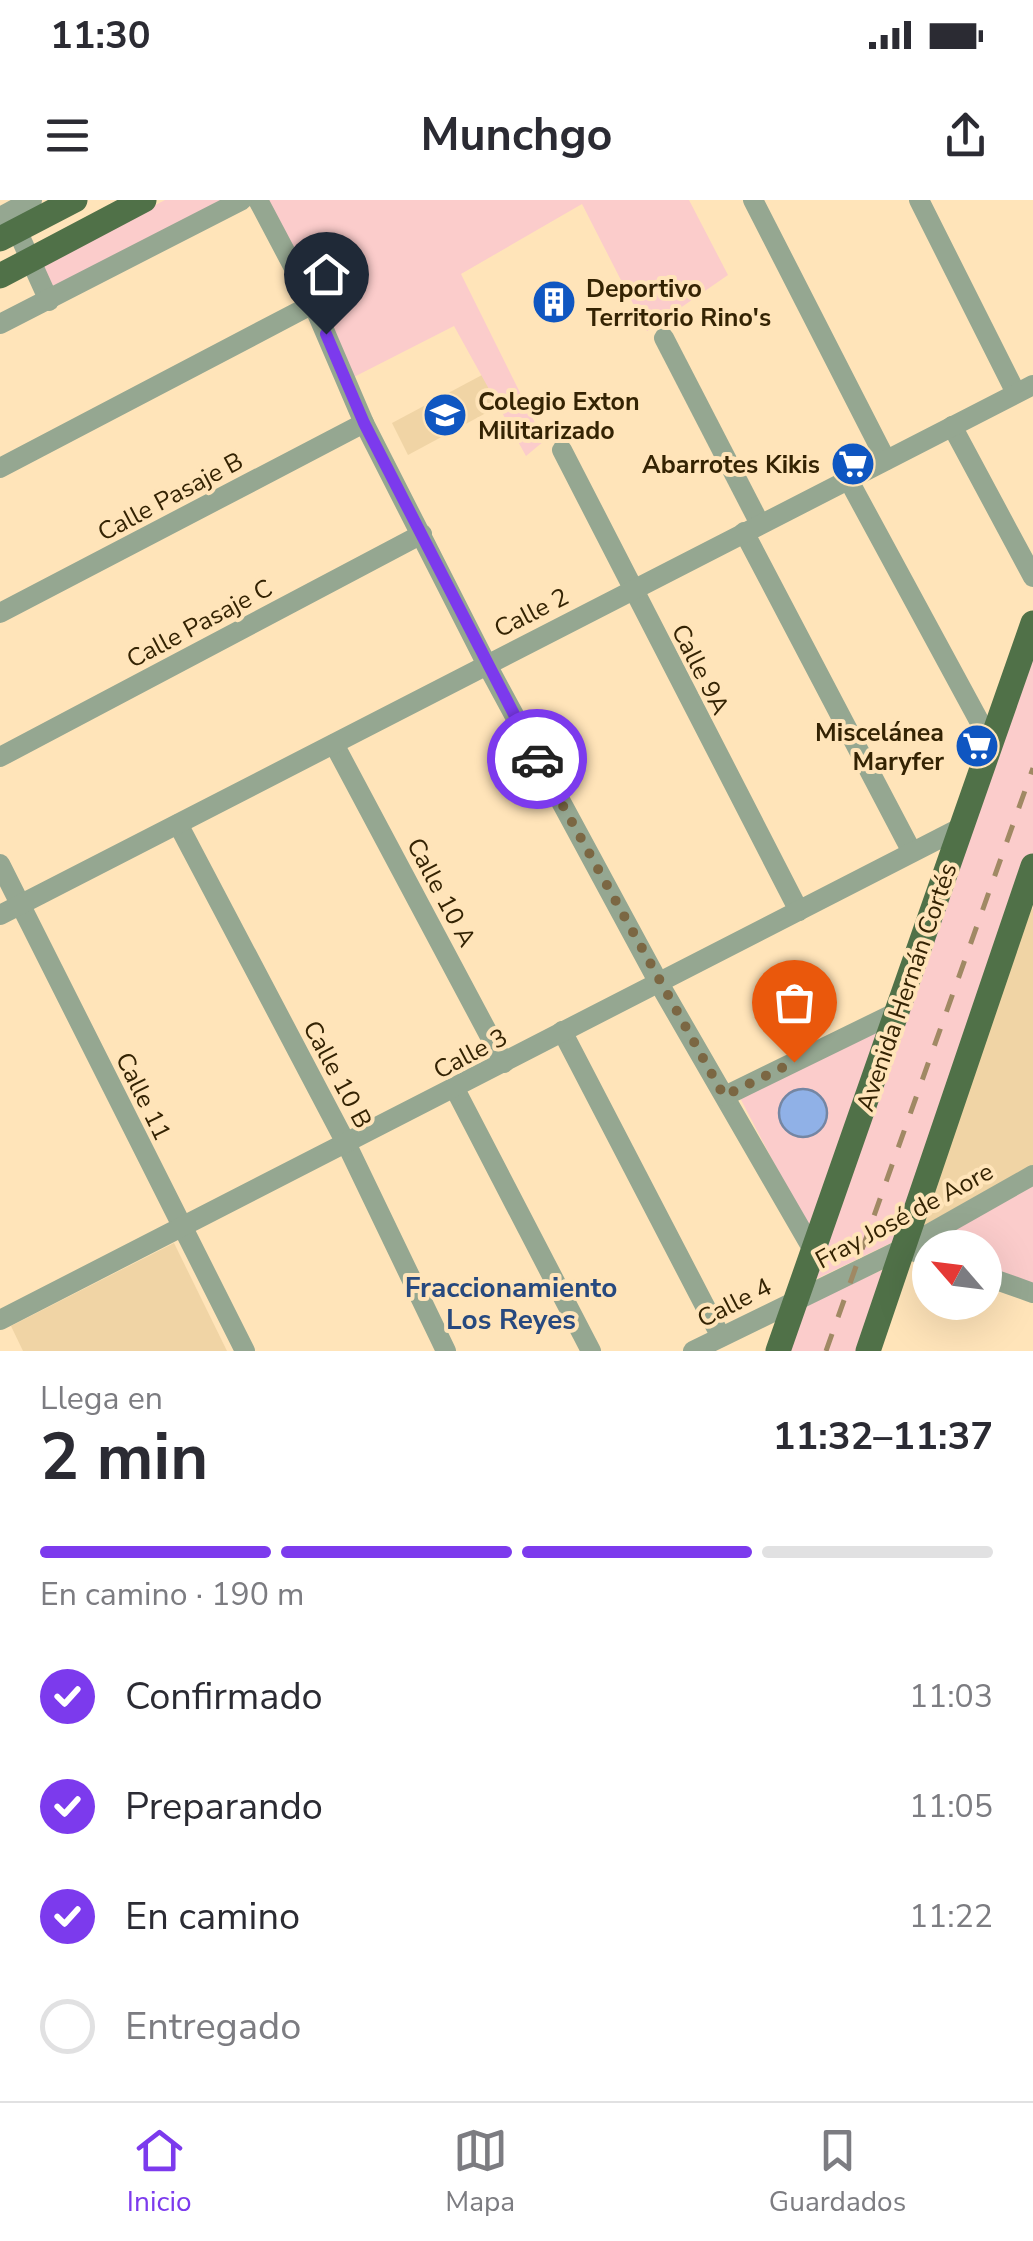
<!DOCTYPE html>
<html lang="es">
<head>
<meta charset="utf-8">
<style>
  :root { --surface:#fff; --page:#f2f2f3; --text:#2b2b33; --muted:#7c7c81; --line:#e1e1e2; --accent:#7c3aed }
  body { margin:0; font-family:"Nunito Sans",sans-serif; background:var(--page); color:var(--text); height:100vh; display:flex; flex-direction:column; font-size:38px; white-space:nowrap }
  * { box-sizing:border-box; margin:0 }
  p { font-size:32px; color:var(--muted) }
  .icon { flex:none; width:55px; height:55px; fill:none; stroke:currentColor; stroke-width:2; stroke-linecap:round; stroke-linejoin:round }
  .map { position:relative; height:1151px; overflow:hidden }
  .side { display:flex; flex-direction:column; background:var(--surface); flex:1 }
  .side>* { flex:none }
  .needle { width:65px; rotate:298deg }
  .fabs { position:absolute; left:912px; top:1030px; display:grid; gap:20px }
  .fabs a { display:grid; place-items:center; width:90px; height:90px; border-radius:50%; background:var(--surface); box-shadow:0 10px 40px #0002; font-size:50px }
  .pin { position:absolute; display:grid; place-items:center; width:85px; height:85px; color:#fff; margin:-102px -42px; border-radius:50% 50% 50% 0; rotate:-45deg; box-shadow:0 0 10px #0007 }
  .pin .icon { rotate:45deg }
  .courier { position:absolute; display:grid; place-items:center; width:100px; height:100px; margin:-50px; border:8px solid #7c3aed; border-radius:50%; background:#fff; color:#222; box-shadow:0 2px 12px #0007 }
  .headline em { font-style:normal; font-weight:700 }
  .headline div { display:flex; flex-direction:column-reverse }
  .headline { display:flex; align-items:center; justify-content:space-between; height:170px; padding:0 40px }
  h1 { font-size:65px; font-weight:700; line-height:75px }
  .bar { display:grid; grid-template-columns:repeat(4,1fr); gap:15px 10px; align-content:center; height:120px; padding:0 40px }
  .bar i { height:12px; border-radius:8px; background:var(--line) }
  .bar .active { background:var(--accent) }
  .bar p { grid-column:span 4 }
  ol { padding:0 40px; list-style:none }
  li { display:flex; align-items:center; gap:30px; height:110px }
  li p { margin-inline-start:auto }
  li .icon { padding:10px; border-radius:50%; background:var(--accent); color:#fff; stroke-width:4 }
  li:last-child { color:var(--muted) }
  li i { width:55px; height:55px; border:5px solid var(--line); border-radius:50% }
  .status { display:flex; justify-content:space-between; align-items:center; height:70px; padding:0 50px; background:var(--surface); direction:ltr }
  .status svg { height:28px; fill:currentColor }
  header { display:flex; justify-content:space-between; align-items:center; height:130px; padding:0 40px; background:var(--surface); font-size:45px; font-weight:700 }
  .menu { display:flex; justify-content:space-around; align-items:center; height:140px; border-top:2px solid var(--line); background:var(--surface); font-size:28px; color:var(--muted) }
  .menu a { display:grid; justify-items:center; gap:5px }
  .menu .active { color:var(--accent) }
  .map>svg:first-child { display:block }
</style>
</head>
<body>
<div class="status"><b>11:30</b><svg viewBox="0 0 49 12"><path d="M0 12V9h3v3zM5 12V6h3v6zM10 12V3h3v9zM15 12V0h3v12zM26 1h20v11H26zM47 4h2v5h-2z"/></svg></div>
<header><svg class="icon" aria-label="menu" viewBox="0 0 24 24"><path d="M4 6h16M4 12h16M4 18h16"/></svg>Munchgo<svg class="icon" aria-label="share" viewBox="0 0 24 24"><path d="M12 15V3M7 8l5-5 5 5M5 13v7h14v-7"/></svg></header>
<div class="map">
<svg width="1033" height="1151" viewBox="0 0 1033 1151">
  <rect width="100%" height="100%" fill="#ffe4b9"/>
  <g fill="#f0d4a5">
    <path d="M482,175L499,206L408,255L392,223Z"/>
    <path d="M1028,700L1033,710V965L916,1030Z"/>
    <path d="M174,1043L227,1151H23L11,1126Z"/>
  </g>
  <g fill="#fbcccb">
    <path d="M165,0H230L47,95L40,66Z"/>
    <path d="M262,0H689L728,75L647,131L582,4L461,74L544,241L526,256L454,126L352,178Z"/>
    <path d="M1033,439V665L901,1038L810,1082Z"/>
    <path d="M887,823L812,1036L739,896Z"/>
    <path d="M1033,986V1086L985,1069V1048L924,1047Z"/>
    <path d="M891,1066L862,1151H785L801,1107Z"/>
  </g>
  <circle fill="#90b1e7" stroke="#7486a3" stroke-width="2.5" cx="803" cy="913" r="24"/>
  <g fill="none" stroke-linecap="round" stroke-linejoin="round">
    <g stroke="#95a791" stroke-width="20">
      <path d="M258,0L313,104L364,223L486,463L660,785L813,1050"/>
      <path d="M753,0L886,260"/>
      <path d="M919,0L1016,193"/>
      <path d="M0,17L32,0"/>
      <path d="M17,30L49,101"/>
      <path d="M0,124L242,0"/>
      <path d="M664,138L760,324"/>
      <path d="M952,226L1033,377"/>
      <path d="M562,250L799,711"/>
      <path d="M0,268L313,104"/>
      <path d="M848,279L990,541"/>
      <path d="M744,332L912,652"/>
      <path d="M0,413L364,223"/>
      <path d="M334,544L504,863"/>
      <path d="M0,557L422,334"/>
      <path d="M178,624L346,943L446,1151"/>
      <path d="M0,664L245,1151"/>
      <path d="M0,715L1033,185"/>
      <path d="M562,831L721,1137"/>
      <path d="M455,889L591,1151"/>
      <path d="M725,896L899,811"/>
      <path d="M904,1048L930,1057"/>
      <path d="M985,1076L1033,1093"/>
      <path d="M0,1120L962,627"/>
      <path d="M693,1151L904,1048L1033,975"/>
    </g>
    <g stroke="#507148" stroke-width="25">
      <path d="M0,39L75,0"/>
      <path d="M0,76L144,0"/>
      <path d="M778,1151L1033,423"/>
      <path d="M868,1151L1033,666"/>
    </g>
    <path stroke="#a08964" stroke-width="5" stroke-dasharray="18 18" stroke-linecap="butt" d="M826,1151L1033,568"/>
  </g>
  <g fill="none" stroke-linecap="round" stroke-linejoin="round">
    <path stroke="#7b6743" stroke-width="10" stroke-dasharray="0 18" d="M537,559L724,896L794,862"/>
    <path stroke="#7c3aed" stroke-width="12" d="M326,134L364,223L537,559"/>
  </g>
  <defs>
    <symbol id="building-disc" viewBox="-11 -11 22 22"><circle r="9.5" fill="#0f56c1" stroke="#ffe4b9"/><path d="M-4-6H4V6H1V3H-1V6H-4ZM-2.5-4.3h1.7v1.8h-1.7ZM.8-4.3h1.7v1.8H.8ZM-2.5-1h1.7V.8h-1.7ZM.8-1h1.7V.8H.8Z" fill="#fff"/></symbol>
    <symbol id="school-disc" viewBox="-11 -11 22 22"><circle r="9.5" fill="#0f56c1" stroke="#ffe4b9"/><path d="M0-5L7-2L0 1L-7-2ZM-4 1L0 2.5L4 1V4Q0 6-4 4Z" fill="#fff"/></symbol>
    <symbol id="supermarket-disc" viewBox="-11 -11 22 22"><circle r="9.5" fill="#0f56c1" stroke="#ffe4b9"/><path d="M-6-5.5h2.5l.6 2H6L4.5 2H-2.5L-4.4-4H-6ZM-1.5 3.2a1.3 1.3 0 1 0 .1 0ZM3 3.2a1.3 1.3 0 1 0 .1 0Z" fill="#fff"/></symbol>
  </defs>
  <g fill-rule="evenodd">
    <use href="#building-disc" x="529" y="77" width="50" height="50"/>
    <use href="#school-disc" x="420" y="190" width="50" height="50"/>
    <use href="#supermarket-disc" x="828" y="239" width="50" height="50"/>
    <use href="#supermarket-disc" x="952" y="521" width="50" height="50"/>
  </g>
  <g text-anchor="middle" stroke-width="8" stroke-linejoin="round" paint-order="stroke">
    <g font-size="25" font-weight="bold" fill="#342303" stroke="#ffe4b9" text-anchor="start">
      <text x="586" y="97">Deportivo<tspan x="586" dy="29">Territorio Rino's</tspan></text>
      <text x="478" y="210">Colegio Exton<tspan x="478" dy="29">Militarizado</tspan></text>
      <text x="820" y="273" text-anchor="end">Abarrotes Kikis</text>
      <text x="944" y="541" text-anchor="end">Miscelánea<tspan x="944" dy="29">Maryfer</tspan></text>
    </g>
    <g font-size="25" fill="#342303" stroke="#ffe4b9">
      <text transform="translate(170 296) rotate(-28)" y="9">Calle Pasaje B</text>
      <text transform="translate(531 412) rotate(-27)" y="9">Calle 2</text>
      <text transform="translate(199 423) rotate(-28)" y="9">Calle Pasaje C</text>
      <text transform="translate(701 469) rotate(63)" y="9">Calle 9A</text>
      <text transform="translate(442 692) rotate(62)" y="9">Calle 10 A</text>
      <text transform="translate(906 787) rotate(-71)" y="9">Avenida Hernán Cortés</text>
      <text transform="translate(470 853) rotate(-28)" y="9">Calle 3</text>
      <text transform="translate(338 874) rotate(62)" y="9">Calle 10 B</text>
      <text transform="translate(144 896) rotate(64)" y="9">Calle 11</text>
      <text transform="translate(904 1015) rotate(-28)" y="9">Fray José de Aore</text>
      <text transform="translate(734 1102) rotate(-27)" y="9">Calle 4</text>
    </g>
    <g font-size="28" font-weight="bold" fill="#27497f" stroke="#ffe4b9">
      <text x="511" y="1097">Fraccionamiento<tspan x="511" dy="32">Los Reyes</tspan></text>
    </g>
  </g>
</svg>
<div class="fabs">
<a><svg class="needle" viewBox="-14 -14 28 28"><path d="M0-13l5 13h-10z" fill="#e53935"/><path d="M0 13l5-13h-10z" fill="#7c7c81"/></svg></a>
</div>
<div class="pin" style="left:794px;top:862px;background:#ea580c"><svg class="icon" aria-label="bag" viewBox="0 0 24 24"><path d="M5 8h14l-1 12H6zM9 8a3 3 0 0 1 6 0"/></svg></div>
<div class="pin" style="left:326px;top:134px;background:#1f2937"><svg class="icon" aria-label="home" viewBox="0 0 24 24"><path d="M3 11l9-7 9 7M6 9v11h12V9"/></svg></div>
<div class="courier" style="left:537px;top:559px"><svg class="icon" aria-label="car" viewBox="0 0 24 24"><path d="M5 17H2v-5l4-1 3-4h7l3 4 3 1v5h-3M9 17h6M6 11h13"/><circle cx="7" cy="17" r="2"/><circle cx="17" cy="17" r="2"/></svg></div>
</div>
<section class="side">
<div class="headline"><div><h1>2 min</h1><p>Llega en</p></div><em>11:32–11:37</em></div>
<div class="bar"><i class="active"></i><i class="active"></i><i class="active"></i><i></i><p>En camino · 190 m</p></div>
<ol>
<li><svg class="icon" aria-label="check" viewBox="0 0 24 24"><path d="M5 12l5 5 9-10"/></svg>Confirmado<p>11:03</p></li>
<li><svg class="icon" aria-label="check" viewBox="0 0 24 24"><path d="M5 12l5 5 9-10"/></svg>Preparando<p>11:05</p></li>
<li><svg class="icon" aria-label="check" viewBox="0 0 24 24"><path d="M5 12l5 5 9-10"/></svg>En camino<p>11:22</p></li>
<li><i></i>Entregado</li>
</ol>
</section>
<nav class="menu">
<a class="active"><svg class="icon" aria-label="home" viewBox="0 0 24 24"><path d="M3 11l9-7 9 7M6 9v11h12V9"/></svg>Inicio</a>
<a><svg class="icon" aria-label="map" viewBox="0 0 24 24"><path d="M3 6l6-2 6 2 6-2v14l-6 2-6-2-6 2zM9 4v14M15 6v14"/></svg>Mapa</a>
<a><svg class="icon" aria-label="saved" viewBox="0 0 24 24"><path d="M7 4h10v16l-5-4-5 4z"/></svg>Guardados</a>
</nav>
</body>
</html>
